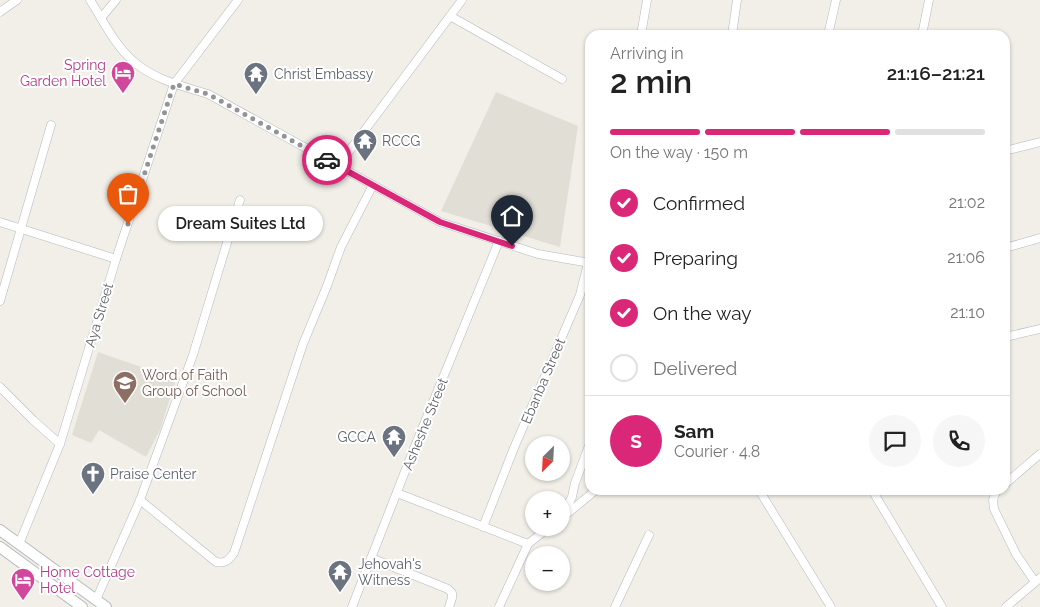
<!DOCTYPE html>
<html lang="en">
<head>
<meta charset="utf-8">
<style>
  :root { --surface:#fff; --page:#f6f6f6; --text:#222; --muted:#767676; --line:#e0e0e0; --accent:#db2777 }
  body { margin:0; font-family:Raleway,sans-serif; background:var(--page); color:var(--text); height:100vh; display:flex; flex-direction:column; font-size:19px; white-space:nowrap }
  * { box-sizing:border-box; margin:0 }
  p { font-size:16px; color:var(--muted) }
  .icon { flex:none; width:28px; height:28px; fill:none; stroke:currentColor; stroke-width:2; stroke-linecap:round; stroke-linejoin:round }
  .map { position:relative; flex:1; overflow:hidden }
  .sheet { position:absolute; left:585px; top:30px; width:425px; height:465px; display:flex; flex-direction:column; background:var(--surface); border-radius:15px; box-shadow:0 1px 4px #0004 }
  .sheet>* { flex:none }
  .needle { width:32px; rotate:204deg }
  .controls { position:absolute; left:525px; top:436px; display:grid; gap:10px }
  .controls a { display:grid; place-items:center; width:45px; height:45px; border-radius:50%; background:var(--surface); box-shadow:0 1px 4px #0004; font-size:25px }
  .pin { position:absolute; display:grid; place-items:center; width:42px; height:42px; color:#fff; margin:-51px -21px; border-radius:50% 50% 50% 0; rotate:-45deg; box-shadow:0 0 5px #0007 }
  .pin .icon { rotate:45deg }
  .courier { position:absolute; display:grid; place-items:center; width:50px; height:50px; margin:-25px; border:4px solid #db2777; border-radius:50%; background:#fff; color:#222; box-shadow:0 1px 6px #0007 }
  .bubble { position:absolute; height:35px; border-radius:18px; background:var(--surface); box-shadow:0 1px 4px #0004; font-size:16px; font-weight:600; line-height:35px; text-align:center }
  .head em { font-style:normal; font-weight:600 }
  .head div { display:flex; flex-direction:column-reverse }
  .head { display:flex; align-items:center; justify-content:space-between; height:85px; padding:0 25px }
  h1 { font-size:32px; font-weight:600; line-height:38px }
  .bar { display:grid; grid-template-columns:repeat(4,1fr); gap:8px 5px; align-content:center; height:60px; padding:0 25px }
  .bar i { height:6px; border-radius:4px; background:var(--line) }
  .bar .current { background:var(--accent) }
  .bar p { grid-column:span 4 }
  .line { display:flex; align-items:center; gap:12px; padding:0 25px; border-top:1px solid var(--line) }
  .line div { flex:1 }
  .round { display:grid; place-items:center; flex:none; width:52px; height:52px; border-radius:26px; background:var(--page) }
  ol { padding:0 25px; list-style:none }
  li { display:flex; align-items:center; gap:15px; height:55px }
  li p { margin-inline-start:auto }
  li .icon { padding:5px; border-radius:50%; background:var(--accent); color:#fff; stroke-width:4 }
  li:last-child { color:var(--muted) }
  li i { width:28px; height:28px; border:2px solid var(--line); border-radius:50% }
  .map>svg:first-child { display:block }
</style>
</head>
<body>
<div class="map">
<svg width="1040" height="607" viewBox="0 0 1040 607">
  <rect width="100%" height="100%" fill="#f1efe8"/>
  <g fill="#e1ded6">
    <path d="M496,92L578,126L560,247L441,211Z"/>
    <path d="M98,352L176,379L160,430L146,457L99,430L91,443L72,435Z"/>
  </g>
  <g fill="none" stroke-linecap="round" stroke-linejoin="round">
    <defs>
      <g id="street">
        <path d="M90,0C103,20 114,44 132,60C152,79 182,86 208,94L440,222L538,254L590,263"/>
        <path d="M0,12L17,0"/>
        <path d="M450,16L562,79"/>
        <path d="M101,18L116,0"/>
        <path d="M641,35L647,0"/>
        <path d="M732,35L737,0"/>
        <path d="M828,35L836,0"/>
        <path d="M922,35L929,0"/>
        <path d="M1005,151L1040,142"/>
        <path d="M338,166L462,0"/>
        <path d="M0,222L116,259"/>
        <path d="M1005,248L1040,238"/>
        <path d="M0,301L51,125"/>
        <path d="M1005,337L1040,329"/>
        <path d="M0,387L33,420L60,444"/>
        <path d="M1005,484L1040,454"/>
        <path d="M759,490L831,607"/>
        <path d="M872,490L942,607"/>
        <path d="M998,490L996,492L993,500L994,509L1016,554L1035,582"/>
        <path d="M397,493L528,544"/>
        <path d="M140,500L216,562C226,564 228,560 234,553L303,344L327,286L341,247L373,185"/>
        <path d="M561,517L572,497L575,483L590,443"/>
        <path d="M563,517L596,490"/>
        <path d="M483,527L514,448L580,295L588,263"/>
        <path d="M19,544L60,444L116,259L174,84L238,0"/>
        <path d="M371,558L448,589L452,593V598L449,607"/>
        <path d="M96,600L140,500L193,355L240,200"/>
        <path d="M352,607L413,451L499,241"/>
        <path d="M499,607L528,544L548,528"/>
        <path d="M615,607L649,535"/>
        <path d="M1006,607L1040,578"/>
      </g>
      <g id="secondary">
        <path d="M0,530L106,607"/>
        <path d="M0,547L82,607"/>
      </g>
    </defs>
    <use href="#street" stroke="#b5b8bc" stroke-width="9"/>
    <use href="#secondary" stroke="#b6babf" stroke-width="12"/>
    <use href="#street" stroke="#fff" stroke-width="8"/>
    <use href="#secondary" stroke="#fff" stroke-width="10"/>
  </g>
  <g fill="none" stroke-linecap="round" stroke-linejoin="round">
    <path stroke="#929495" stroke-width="5" stroke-dasharray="0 9" d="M128,224L174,84L208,94L327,160"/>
    <path stroke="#db2777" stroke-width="6" d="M327,160L440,222L512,246"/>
  </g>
  <defs>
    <symbol id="hotel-pin" viewBox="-11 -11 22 30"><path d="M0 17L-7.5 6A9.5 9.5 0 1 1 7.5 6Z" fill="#d1479c" stroke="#fff"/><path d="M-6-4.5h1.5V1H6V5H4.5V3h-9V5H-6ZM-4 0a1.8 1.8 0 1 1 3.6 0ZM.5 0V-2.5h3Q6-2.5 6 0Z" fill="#fff"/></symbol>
    <symbol id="temple-pin" viewBox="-11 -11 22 30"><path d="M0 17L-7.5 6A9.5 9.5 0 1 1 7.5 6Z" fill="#6b7280" stroke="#fff"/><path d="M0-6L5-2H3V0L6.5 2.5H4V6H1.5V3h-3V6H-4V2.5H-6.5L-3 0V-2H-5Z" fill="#fff"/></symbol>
    <symbol id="school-pin" viewBox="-11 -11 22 30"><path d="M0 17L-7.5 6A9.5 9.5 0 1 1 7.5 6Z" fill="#8d6e63" stroke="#fff"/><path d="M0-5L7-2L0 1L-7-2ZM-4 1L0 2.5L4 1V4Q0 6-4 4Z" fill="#fff"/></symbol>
    <symbol id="church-pin" viewBox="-11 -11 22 30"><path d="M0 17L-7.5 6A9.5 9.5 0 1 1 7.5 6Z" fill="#6b7280" stroke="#fff"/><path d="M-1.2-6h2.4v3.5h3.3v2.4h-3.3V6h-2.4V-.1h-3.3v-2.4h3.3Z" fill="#fff"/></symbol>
  </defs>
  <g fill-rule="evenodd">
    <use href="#hotel-pin" x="109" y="59" width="28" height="38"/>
    <use href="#temple-pin" x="242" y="60" width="28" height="38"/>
    <use href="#temple-pin" x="351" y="127" width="28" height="38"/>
    <use href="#school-pin" x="111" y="369" width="28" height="38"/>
    <use href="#temple-pin" x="380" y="423" width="28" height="38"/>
    <use href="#church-pin" x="79" y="460" width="28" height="38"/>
    <use href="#temple-pin" x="326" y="558" width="28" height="38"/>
    <use href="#hotel-pin" x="9" y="566" width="28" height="38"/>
  </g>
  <g text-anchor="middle" stroke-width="4" stroke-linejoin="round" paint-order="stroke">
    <g font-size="14" fill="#b23c85" stroke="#fff" text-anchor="end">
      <text x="106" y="70">Spring<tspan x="106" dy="16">Garden Hotel</tspan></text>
      <text x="40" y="577" text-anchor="start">Home Cottage<tspan x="40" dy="16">Hotel</tspan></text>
    </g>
    <g font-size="14" fill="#5b616d" stroke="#fff" text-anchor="start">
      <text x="274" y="79">Christ Embassy</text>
      <text x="382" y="146">RCCG</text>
      <text x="376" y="442" text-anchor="end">GCCA</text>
      <text x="110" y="479">Praise Center</text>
      <text x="358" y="569">Jehovah's<tspan x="358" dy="16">Witness</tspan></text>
    </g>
    <g font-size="14" fill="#5f6368" stroke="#fff">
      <text transform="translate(99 315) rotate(-73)" y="5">Aya Street</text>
      <text transform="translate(543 381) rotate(-67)" y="5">Ebanba Street</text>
      <text transform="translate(425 424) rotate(-68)" y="5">Asheshe Street</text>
    </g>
    <g font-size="14" fill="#785e54" stroke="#fff" text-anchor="start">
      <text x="142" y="380">Word of Faith<tspan x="142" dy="16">Group of School</tspan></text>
    </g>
  </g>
</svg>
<div class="controls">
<a><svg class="needle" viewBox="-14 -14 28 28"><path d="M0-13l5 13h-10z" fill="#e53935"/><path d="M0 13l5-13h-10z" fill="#767676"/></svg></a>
<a>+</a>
<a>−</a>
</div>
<div class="pin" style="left:128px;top:224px;background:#ea580c"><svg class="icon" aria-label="bag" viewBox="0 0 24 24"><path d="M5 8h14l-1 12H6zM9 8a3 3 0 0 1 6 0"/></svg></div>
<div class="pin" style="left:512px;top:246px;background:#1f2937"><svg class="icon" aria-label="home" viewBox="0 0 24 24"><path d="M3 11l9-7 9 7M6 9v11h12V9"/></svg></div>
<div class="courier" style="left:327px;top:160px"><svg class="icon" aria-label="car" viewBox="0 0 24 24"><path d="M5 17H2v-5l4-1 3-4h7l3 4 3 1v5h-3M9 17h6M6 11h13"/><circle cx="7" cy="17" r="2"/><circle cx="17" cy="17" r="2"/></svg></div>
<div class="bubble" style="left:158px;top:206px;width:165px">Dream Suites Ltd</div>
<section class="sheet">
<div class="head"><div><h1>2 min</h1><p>Arriving in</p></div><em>21:16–21:21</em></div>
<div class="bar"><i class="current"></i><i class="current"></i><i class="current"></i><i></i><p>On the way · 150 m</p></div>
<ol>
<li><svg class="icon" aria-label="check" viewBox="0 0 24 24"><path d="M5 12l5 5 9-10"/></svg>Confirmed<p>21:02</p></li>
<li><svg class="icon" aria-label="check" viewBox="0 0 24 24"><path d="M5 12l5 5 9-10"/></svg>Preparing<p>21:06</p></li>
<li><svg class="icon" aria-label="check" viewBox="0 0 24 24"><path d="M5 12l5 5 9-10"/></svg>On the way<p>21:10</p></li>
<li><i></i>Delivered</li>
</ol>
<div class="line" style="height:90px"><b class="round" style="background:var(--accent);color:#fff">S</b><div><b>Sam</b><p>Courier · 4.8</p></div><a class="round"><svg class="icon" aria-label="chat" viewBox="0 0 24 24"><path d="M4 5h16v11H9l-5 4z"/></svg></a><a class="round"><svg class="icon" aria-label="phone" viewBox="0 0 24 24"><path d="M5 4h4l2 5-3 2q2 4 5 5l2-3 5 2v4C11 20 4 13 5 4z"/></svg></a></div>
</section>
</div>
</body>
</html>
